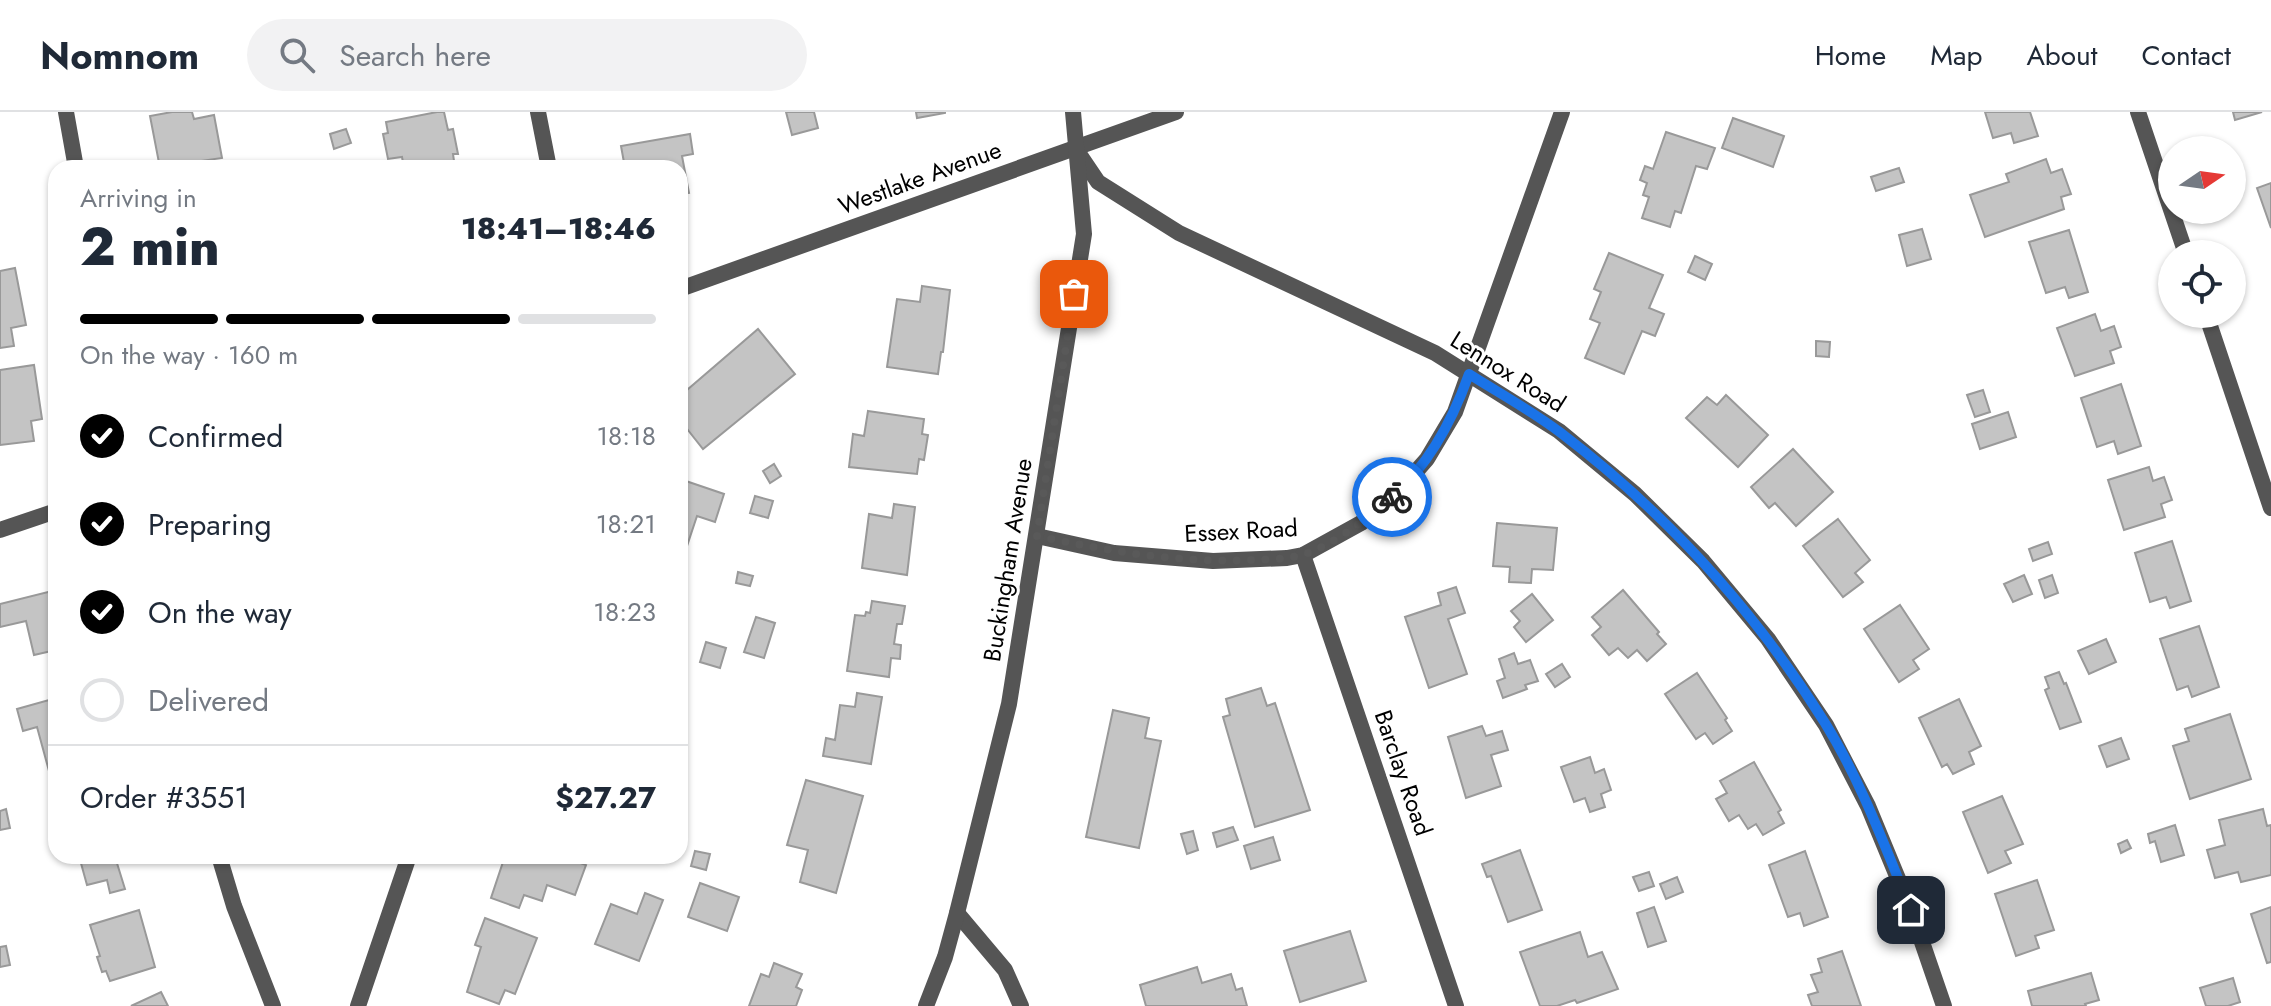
<!DOCTYPE html>
<html lang="en">
<head>
<meta charset="utf-8">
<style>
  :root { --surface:#fff; --page:#f2f2f3; --text:#1f2937; --muted:#747a83; --line:#e0e1e3; --accent:#000 }
  body { margin:0; font-family:Jost,sans-serif; background:var(--page); color:var(--text); height:100vh; display:flex; flex-direction:column; font-size:30px; white-space:nowrap }
  * { box-sizing:border-box; margin:0 }
  p { font-size:26px; color:var(--muted) }
  .icon { flex:none; width:44px; height:44px; fill:none; stroke:currentColor; stroke-width:2; stroke-linecap:round; stroke-linejoin:round }
  .map { position:relative; flex:1; overflow:hidden }
  .details { position:absolute; left:48px; top:48px; width:640px; height:704px; display:flex; flex-direction:column; background:var(--surface); border-radius:24px; box-shadow:0 2px 6px #0004 }
  .details>* { flex:none }
  .needle { width:52px; rotate:77deg }
  .fabs { position:absolute; left:2158px; top:24px; display:grid; gap:16px }
  .fabs a { display:grid; place-items:center; width:88px; height:88px; border-radius:50%; background:var(--surface); box-shadow:0 2px 6px #0004; font-size:40px }
  .pin { position:absolute; display:grid; place-items:center; width:68px; height:68px; color:#fff; margin:-34px; border-radius:16px; box-shadow:0 4px 12px #0006 }
  .courier { position:absolute; display:grid; place-items:center; width:80px; height:80px; margin:-40px; border:6px solid #1a73e8; border-radius:50%; background:#fff; color:#222; box-shadow:0 2px 10px #0007 }
  .head em { font-style:normal; font-weight:800 }
  .head div { display:flex; flex-direction:column-reverse }
  .head { display:flex; align-items:center; justify-content:space-between; height:136px; padding:0 32px }
  h1 { font-size:52px; font-weight:800; line-height:60px }
  .bar { display:grid; grid-template-columns:repeat(4,1fr); gap:12px 8px; align-content:center; height:96px; padding:0 32px }
  .bar i { height:10px; border-radius:6px; background:var(--line) }
  .bar .on { background:var(--accent) }
  .bar p { grid-column:span 4 }
  .line { display:flex; align-items:center; gap:20px; padding:0 32px; border-top:2px solid var(--line) }
  .line div { flex:1 }
  ol { padding:0 32px; list-style:none }
  li { display:flex; align-items:center; gap:24px; height:88px }
  li p { margin-inline-start:auto }
  li .icon { padding:8px; border-radius:50%; background:var(--accent); color:#fff; stroke-width:4 }
  li:last-child { color:var(--muted) }
  li i { width:44px; height:44px; border:4px solid var(--line); border-radius:50% }
  header { display:flex; align-items:center; gap:48px; box-sizing:border-box; height:112px; padding:0 40px; background:var(--surface); border-bottom:2px solid var(--line) }
  header strong { font-size:38px }
  nav { display:flex; gap:44px; margin-inline-start:auto; font-size:28px }
  .search { width:560px; height:72px; background:var(--page); display:flex; align-items:center; gap:20px; box-sizing:border-box; padding:0 28px; border-radius:44px; color:var(--muted); font-size:30px }
  .map>svg:first-child { display:block }
</style>
</head>
<body>
<header>
<strong>Nomnom</strong>
<div class="search"><svg class="icon" aria-label="search" viewBox="0 0 24 24"><circle cx="10" cy="10" r="6"/><path d="M15 15l6 6"/></svg>Search here</div>
<nav><a>Home</a><a>Map</a><a>About</a><a>Contact</a></nav>
</header>
<div class="map">
<svg width="2271" height="894" viewBox="0 0 2271 894">
  <rect width="100%" height="100%" fill="#fff"/>
  <g fill="#c4c4c4" stroke="#999" stroke-width="2">
    <path d="M172,0H192L194,7L214,3L222,46L201,49L202,53L189,56H160L150,4Z"/>
    <path d="M437,0H444L448,18L453,17L458,42H453L455,56H404L402,45L388,47L383,22L388,21L386,10Z"/>
    <path d="M786,0H814L818,16L792,23Z"/>
    <path d="M916,0H945V1L917,6Z"/>
    <path d="M1985,0H2030L2038,24L2014,31L2011,21L1993,26Z"/>
    <path d="M2233,0H2262L2235,8Z"/>
    <path d="M1733,6L1784,24L1773,55L1722,36Z"/>
    <path d="M346,17L351,31L334,37L330,22Z"/>
    <path d="M1666,20L1715,36L1707,57L1696,54L1681,101L1675,99L1670,115L1642,106L1649,85L1643,83L1647,71L1640,68L1645,54L1653,57Z"/>
    <path d="M690,22L693,42L682,44L689,81L680,82V56H625L621,34Z"/>
    <path d="M2046,47L2051,61L2062,57L2071,82L2061,85L2064,97L1985,125L1970,83L2009,70L2006,62Z"/>
    <path d="M1899,56L1904,70L1876,79L1871,65Z"/>
    <path d="M2271,71V116L2257,76Z"/>
    <path d="M1922,117L1931,147L1907,154L1899,123Z"/>
    <path d="M2069,118L2088,180L2069,186L2065,175L2046,181L2029,130Z"/>
    <path d="M1609,141L1663,163L1649,196L1664,202L1655,224L1642,219L1624,262L1585,246L1600,211L1590,207L1601,180L1594,177Z"/>
    <path d="M1695,144L1712,152L1705,168L1688,160Z"/>
    <path d="M15,156L26,213L11,216L14,234L0,236V159Z"/>
    <path d="M922,174L950,178L943,240H941L938,262L887,255L897,187L920,190Z"/>
    <path d="M2095,202L2101,219L2114,214L2121,235L2110,239L2114,251L2075,264L2057,216Z"/>
    <path d="M758,217L795,262L703,337L680,308V284Z"/>
    <path d="M1816,229L1830,230L1829,245L1816,244Z"/>
    <path d="M34,253L42,307L31,309L34,329L0,333V258Z"/>
    <path d="M2121,272L2141,334L2118,342L2114,329L2097,335L2081,286Z"/>
    <path d="M1983,278L1990,300L1975,305L1967,283Z"/>
    <path d="M1726,283L1768,323L1738,355L1686,306L1707,285L1717,293Z"/>
    <path d="M868,299L924,307L922,322L928,323L924,348L919,347L917,362L849,355L853,322L864,324Z"/>
    <path d="M2008,300L2016,325L1980,337L1972,312Z"/>
    <path d="M1793,337L1833,380L1796,414L1775,391L1769,396L1751,375Z"/>
    <path d="M774,352L781,364L770,371L763,359Z"/>
    <path d="M2149,355L2153,369L2164,365L2172,388L2161,392L2165,405L2124,418L2108,368Z"/>
    <path d="M680,367L724,382L715,410L697,404L684,443L680,442Z"/>
    <path d="M755,384L773,389L768,406L750,401Z"/>
    <path d="M894,392L915,395L907,463L862,456L869,402L892,406Z"/>
    <path d="M1838,407L1870,448L1855,461L1863,470L1843,485L1803,434Z"/>
    <path d="M1497,411L1557,416L1553,458L1532,457L1531,471L1509,470L1510,455L1493,454Z"/>
    <path d="M2172,429L2191,489L2170,496L2166,485L2150,490L2135,441Z"/>
    <path d="M2048,430L2052,442L2033,449L2029,437Z"/>
    <path d="M738,460L753,464L750,474L736,471Z"/>
    <path d="M2024,463L2032,482L2013,490L2004,472Z"/>
    <path d="M2052,463L2058,481L2045,486L2039,468Z"/>
    <path d="M1456,475L1465,501L1448,507L1467,562L1429,576L1405,505L1441,493L1438,481Z"/>
    <path d="M56,478V538L34,543L26,509L0,515V492Z"/>
    <path d="M1623,478L1659,520L1657,522L1666,532L1647,549L1637,538L1628,546L1618,536L1609,543L1592,523L1601,515L1592,505Z"/>
    <path d="M1532,482L1553,508L1526,530L1514,515L1520,509L1511,499Z"/>
    <path d="M872,489L905,494L902,512H897L894,532L901,533L900,547L891,546L889,565L847,559L855,503L865,504L866,500L870,501Z"/>
    <path d="M1900,493L1929,537L1913,548L1919,557L1899,570L1864,517Z"/>
    <path d="M756,505L775,511L764,546L744,540Z"/>
    <path d="M2199,514L2219,575L2192,585L2188,574L2177,578L2160,527Z"/>
    <path d="M2106,527L2116,550L2089,562L2078,539Z"/>
    <path d="M706,530L726,536L720,556L700,550Z"/>
    <path d="M1514,541L1518,552L1530,548L1538,569L1525,573L1527,577L1503,586L1497,569L1505,566L1499,547Z"/>
    <path d="M1562,552L1570,565L1555,575L1546,562Z"/>
    <path d="M2059,560L2064,572L2066,571L2081,610L2060,617L2045,578L2049,576L2045,565Z"/>
    <path d="M1697,561L1727,606L1725,608L1732,619L1713,632L1705,621L1696,627L1665,582Z"/>
    <path d="M1261,576L1267,594L1275,591L1310,698L1255,715L1223,605L1230,603L1226,587Z"/>
    <path d="M857,581L882,585L871,652L823,644L826,626L835,628L840,593L855,595Z"/>
    <path d="M56,586V657L49,659L37,615L23,619L17,597Z"/>
    <path d="M1959,587L1981,634L1969,640L1974,652L1953,662L1947,652L1942,655L1919,606Z"/>
    <path d="M1113,598L1149,606L1145,626L1161,629L1139,736L1086,725Z"/>
    <path d="M2230,602L2251,667L2190,687L2173,634L2189,629L2185,617Z"/>
    <path d="M1482,614L1486,624L1502,619L1508,638L1491,643L1501,674L1466,686L1448,625Z"/>
    <path d="M2121,626L2129,647L2107,655L2099,634Z"/>
    <path d="M1590,645L1595,661L1604,657L1611,678L1601,682L1605,695L1590,700L1585,686L1574,690L1561,655Z"/>
    <path d="M1754,650L1781,698L1778,700L1784,711L1763,723L1756,712L1748,717L1739,703L1729,709L1716,687L1727,681L1720,669Z"/>
    <path d="M806,668L863,684L836,781L800,770L808,738L787,733Z"/>
    <path d="M2002,684L2023,732L2005,739L2011,751L1988,761L1963,700Z"/>
    <path d="M6,697L10,716L0,718V699Z"/>
    <path d="M2263,697L2267,714L2271,713V763L2241,770L2238,760L2215,766L2207,738L2225,733L2219,708Z"/>
    <path d="M2175,713L2184,743L2161,750L2155,729L2150,731L2148,722Z"/>
    <path d="M1233,715L1238,728L1217,735L1213,721Z"/>
    <path d="M1193,719L1198,738L1187,742L1181,722Z"/>
    <path d="M1273,725L1280,748L1251,757L1244,734Z"/>
    <path d="M2127,728L2131,736L2121,741L2118,732Z"/>
    <path d="M1520,738L1542,798L1508,810L1491,764L1487,765L1482,752Z"/>
    <path d="M695,739L710,742L706,758L691,754Z"/>
    <path d="M1805,739L1828,805L1804,814L1800,801L1788,805L1769,753Z"/>
    <path d="M79,744H131L116,748L125,777L110,781L107,768L87,773Z"/>
    <path d="M505,744H561L586,753L575,783L547,773L542,789L524,783L519,796L491,786Z"/>
    <path d="M1649,760L1654,774L1639,779L1633,765Z"/>
    <path d="M1677,765L1683,780L1666,787L1660,772Z"/>
    <path d="M2037,768L2054,818L2035,824L2039,836L2016,844L1995,782Z"/>
    <path d="M700,771L739,785L727,819L688,805Z"/>
    <path d="M645,781L663,788L639,849L595,832L611,792L637,802Z"/>
    <path d="M1654,795L1666,829L1648,835L1637,801Z"/>
    <path d="M2271,795V850L2267,851L2251,802Z"/>
    <path d="M139,798L155,855L110,869L106,859L102,860L97,845L100,844L90,813Z"/>
    <path d="M485,806L537,826L515,882L505,878L499,892L467,880L481,835L475,833Z"/>
    <path d="M1350,819L1366,869L1300,890L1284,839Z"/>
    <path d="M1580,820L1588,845L1602,840L1618,877L1577,891L1575,888L1557,894H1540L1520,840Z"/>
    <path d="M6,834L10,853L0,855V835Z"/>
    <path d="M1842,839L1861,894H1812L1808,883L1818,880L1811,863L1822,860L1818,847Z"/>
    <path d="M774,851L802,862L796,875L802,878L796,894H749L761,862L769,865Z"/>
    <path d="M1197,855L1202,871L1231,862L1236,878L1242,876L1247,894H1146L1140,873Z"/>
    <path d="M2091,861L2099,888L2085,892L2086,894H2032L2028,879Z"/>
    <path d="M2233,866L2240,890L2228,894H2206L2200,876Z"/>
    <path d="M161,880L168,894H131Z"/>
  </g>
  <g fill="none" stroke-linecap="round" stroke-linejoin="round">
    <g stroke="#555" stroke-width="16">
      <path d="M66,0L76,56"/>
      <path d="M538,0L549,56"/>
      <path d="M2138,0L2186,142"/>
      <path d="M1075,36L1098,70L1179,121L1435,241L1559,319L1635,382L1703,449L1768,527L1826,613L1868,694L1911,798L1944,894"/>
      <path d="M680,177L1176,0"/>
      <path d="M2206,202L2271,396"/>
      <path d="M0,418L56,399"/>
      <path d="M1037,424L1114,441L1213,449L1287,446L1303,443L1361,411L1398,380L1427,347L1455,300L1562,0"/>
      <path d="M1303,443L1456,894"/>
      <path d="M219,744L234,794L273,894"/>
      <path d="M957,801L1005,858L1021,894"/>
      <path d="M358,894L409,744"/>
      <path d="M926,894L945,845L957,801L1009,592L1084,122L1073,0"/>
    </g>
  </g>
  <g fill="none" stroke-linecap="round" stroke-linejoin="round">
    <path stroke="#595959" stroke-width="8" stroke-dasharray="0 14.4" d="M1074,182L1037,424C1109,439 1175,451 1250,448C1268,447 1287,448 1305,442C1337,431 1366,407 1392,385"/>
    <path stroke="#1a73e8" stroke-width="10" d="M1392,385C1429,353 1453,307 1469,262C1499,281 1532,299 1561,321C1666,401 1755,499 1825,611C1861,669 1885,735 1911,798"/>
  </g>
  <g text-anchor="middle" stroke-width="6" stroke-linejoin="round" paint-order="stroke">
    <g font-size="24" fill="#000" stroke="#fff">
      <text transform="translate(920 66) rotate(-20)" y="8">Westlake Avenue</text>
      <text transform="translate(1508 260) rotate(32)" y="8">Lennox Road</text>
      <text transform="translate(1241 419) rotate(-3)" y="8">Essex Road</text>
      <text transform="translate(1008 448) rotate(-81)" y="8">Buckingham Avenue</text>
      <text transform="translate(1403 661) rotate(71)" y="8">Barclay Road</text>
    </g>
  </g>
</svg>
<div class="fabs">
<a><svg class="needle" viewBox="-14 -14 28 28"><path d="M0-13l5 13h-10z" fill="#e53935"/><path d="M0 13l5-13h-10z" fill="#747a83"/></svg></a>
<a><svg class="icon" aria-label="locate" viewBox="0 0 24 24"><circle cx="12" cy="12" r="6"/><path d="M12 2v4M12 18v4M2 12h4M18 12h4"/></svg></a>
</div>
<div class="pin" style="left:1074px;top:182px;background:#ea580c"><svg class="icon" aria-label="bag" viewBox="0 0 24 24"><path d="M5 8h14l-1 12H6zM9 8a3 3 0 0 1 6 0"/></svg></div>
<div class="pin" style="left:1911px;top:798px;background:#1f2937"><svg class="icon" aria-label="home" viewBox="0 0 24 24"><path d="M3 11l9-7 9 7M6 9v11h12V9"/></svg></div>
<div class="courier" style="left:1392px;top:385px"><svg class="icon" aria-label="bike" viewBox="0 0 24 24"><circle cx="6" cy="16" r="4"/><circle cx="18" cy="16" r="4"/><path d="M6 16l4-8h5l3 8M10 8l3 8H6M13 5h3"/></svg></div>
<section class="details">
<div class="head"><div><h1>2 min</h1><p>Arriving in</p></div><em>18:41–18:46</em></div>
<div class="bar"><i class="on"></i><i class="on"></i><i class="on"></i><i></i><p>On the way · 160 m</p></div>
<ol>
<li><svg class="icon" aria-label="check" viewBox="0 0 24 24"><path d="M5 12l5 5 9-10"/></svg>Confirmed<p>18:18</p></li>
<li><svg class="icon" aria-label="check" viewBox="0 0 24 24"><path d="M5 12l5 5 9-10"/></svg>Preparing<p>18:21</p></li>
<li><svg class="icon" aria-label="check" viewBox="0 0 24 24"><path d="M5 12l5 5 9-10"/></svg>On the way<p>18:23</p></li>
<li><i></i>Delivered</li>
</ol>
<div class="line" style="height:104px"><div>Order #3551</div><b>$27.27</b></div>
</section>
</div>
</body>
</html>
